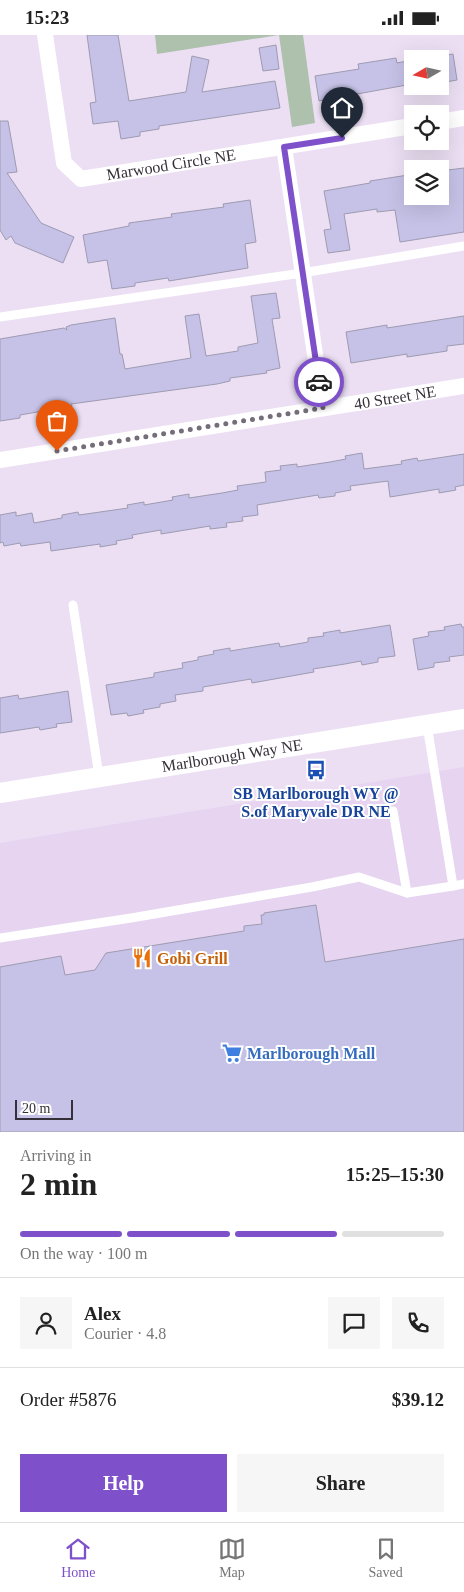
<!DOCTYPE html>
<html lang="en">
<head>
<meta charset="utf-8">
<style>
  :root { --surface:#fff; --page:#f6f6f6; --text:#222; --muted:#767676; --line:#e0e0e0; --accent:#7e51ca }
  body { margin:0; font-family:"Times New Roman",serif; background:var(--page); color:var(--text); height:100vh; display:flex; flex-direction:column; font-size:19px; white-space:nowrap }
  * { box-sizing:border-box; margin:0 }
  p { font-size:16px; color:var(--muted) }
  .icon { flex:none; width:28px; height:28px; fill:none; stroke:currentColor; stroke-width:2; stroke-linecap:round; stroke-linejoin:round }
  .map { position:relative; height:1097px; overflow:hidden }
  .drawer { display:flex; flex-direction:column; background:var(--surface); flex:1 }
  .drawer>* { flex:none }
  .needle { width:32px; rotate:261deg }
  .controls { position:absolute; left:404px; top:15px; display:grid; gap:10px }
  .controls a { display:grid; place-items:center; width:45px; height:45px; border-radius:0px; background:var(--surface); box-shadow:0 5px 20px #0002; font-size:25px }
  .scale { position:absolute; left:15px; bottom:12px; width:58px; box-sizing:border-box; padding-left:5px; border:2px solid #352f38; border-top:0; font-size:14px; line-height:18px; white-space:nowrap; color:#352f38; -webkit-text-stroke:4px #fff; paint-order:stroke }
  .pin { position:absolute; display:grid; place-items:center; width:42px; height:42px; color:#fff; margin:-51px -21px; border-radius:50% 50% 50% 0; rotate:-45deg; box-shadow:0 0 5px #0007 }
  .pin .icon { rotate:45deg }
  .courier { position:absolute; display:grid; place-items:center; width:50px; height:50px; margin:-25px; border:4px solid #7e51ca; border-radius:50%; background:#fff; color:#222; box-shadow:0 1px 6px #0007 }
  .headline em { font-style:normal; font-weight:700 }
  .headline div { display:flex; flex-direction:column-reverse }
  .headline { display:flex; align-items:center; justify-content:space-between; height:85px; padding:0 20px }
  h1 { font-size:32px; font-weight:700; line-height:38px }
  .bar { display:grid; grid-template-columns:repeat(4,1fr); gap:8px 5px; align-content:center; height:60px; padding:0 20px }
  .bar i { height:6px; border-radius:4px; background:var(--line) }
  .bar .selected { background:var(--accent) }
  .bar p { grid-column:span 4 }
  .line { display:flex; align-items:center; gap:12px; padding:0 20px; border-top:1px solid var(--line) }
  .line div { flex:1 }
  .round { display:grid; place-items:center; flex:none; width:52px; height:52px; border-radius:0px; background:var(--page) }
  .button { display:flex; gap:10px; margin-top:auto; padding:10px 20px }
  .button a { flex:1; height:58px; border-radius:0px; background:var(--accent); color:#fff; font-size:20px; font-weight:700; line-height:58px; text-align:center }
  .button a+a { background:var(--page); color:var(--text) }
  .status { display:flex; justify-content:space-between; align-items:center; height:35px; padding:0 25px; background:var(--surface); direction:ltr }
  .status svg { height:14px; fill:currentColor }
  .tabs { display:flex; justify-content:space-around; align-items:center; height:70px; border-top:1px solid var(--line); background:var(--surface); font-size:14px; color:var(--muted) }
  .tabs a { display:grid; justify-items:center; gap:2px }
  .tabs .selected { color:var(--accent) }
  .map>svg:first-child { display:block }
</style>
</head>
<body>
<div class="status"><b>15:23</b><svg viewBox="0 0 49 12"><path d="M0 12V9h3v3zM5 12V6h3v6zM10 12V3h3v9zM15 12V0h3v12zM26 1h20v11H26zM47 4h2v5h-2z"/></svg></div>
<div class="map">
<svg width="464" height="1097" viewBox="0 0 464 1097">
  <rect width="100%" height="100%" fill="#ecdff4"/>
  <path fill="#e6d4f0" d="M464,732V1097H0V808Z"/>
  <path fill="#adc1ac" d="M155,0H303L315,88L292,92L279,0L157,19Z"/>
  <g fill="#c6c2e7" stroke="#9e9bb1">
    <path d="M87,0H118L129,66L186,57L192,21L209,25L202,57L275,46L280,73L159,91V94L140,97V101L121,104L118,86L93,89L90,68L96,67Z"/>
    <path d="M276,10L279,34L263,36L259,13Z"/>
    <path d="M453,19L457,45L440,48V24H422Z"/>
    <path d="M396,23L397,28L412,25V49L319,66L315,41L359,34L358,29Z"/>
    <path d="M0,86H8L17,137L7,138L41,188L74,202L63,228L15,208L11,201L6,205L0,195Z"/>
    <path d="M464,133V197L400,207L395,175L377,177V174L344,179L350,215L328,218L324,195L331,194L324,156L370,148V146L408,140L411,161H440V136Z"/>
    <path d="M250,165L256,207L245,209L248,233L169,246L168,243L135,248V251L112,254L107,225L88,228L83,200L129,191V188L172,182L171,179L224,172L223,169Z"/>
    <path d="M276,258L280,283L272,284L280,333L266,336L267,338L230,343V346L217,349L71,369L72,371L20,380V383L0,386V304L64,293L67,295L66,292L71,290L115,283L120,319H122L125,334L191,323L185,281L199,279L206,321L238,316V312L258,308L251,261Z"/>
    <path d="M464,281V309L447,311V316L407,322V319L351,328L346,297L387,290V293Z"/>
    <path d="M362,418L364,434L402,429L401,426L417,423L418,426L464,419V450L455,452L456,455L439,458V454L390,462L388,446L350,451L351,455L335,458V461L319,463L318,460L257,470L258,480L242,482L243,486L226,488L227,492L210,494V491L161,499V495L132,500L133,503L116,506L117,509L100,512V509L51,516L50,507L21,511L20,508L4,511L3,507L0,508V480L16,477V481L32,478L34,488L62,483V480L78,477L79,480L128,473L127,470L144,467V470L173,465L172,462L189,459V463L222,458L238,455L237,451L266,447L265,437L281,435L280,431L297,429V432L330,427L346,424L345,421Z"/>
    <path d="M461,589L462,592H464V620L449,622L450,626L434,628V632L418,635L413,604L429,601L428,597L445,595L444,592Z"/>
    <path d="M390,590L395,621L378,623V627L362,630L361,626L345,629L313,634L314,637L252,648L251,644L203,652V656L175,660L176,666L160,669V672L143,675L144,678L128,681L127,678L111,680L106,650L154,642V638L183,633L182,628L198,625V622L214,619L213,616L230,613V616L279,608L280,612L308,607V603L324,601L323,598L340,595V598Z"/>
    <path d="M68,656L72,687L56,689L57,692L40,695L39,692L0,698V663L18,660L19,664Z"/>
    <path d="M316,870L325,927L464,904V1097H0V932L61,921L65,940L95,935L106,918L244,896V891L262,889L261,880H264V878Z"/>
  </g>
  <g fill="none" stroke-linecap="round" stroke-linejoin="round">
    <g stroke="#fff" stroke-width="9">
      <path d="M0,282L302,238L464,211"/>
      <path d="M73,570L99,741"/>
      <path d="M393,776L407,858"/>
      <path d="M453,851L464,849"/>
      <path d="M0,903L131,883L312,852L359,842L407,858L453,851L427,690"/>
    </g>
    <g stroke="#fff" stroke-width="16">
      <path d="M45,0L64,128L81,144L412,91"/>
      <path d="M440,87L464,83"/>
      <path d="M284,112L323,373"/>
      <path d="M0,425L464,351"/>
    </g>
    <path stroke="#fff" stroke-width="20" d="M0,758L464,684"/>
  </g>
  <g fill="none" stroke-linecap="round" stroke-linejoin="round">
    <path stroke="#756d7a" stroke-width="5" stroke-dasharray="0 9" d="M57,416L323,373L319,347"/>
    <path stroke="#7e51ca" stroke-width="6" d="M319,347L284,112L342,103"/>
  </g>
  <defs>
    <symbol id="bus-bare" viewBox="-9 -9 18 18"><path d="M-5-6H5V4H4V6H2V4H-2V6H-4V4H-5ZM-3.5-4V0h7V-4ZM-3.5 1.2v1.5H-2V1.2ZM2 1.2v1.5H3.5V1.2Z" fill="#1a4fb4" stroke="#fff" stroke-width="2.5" paint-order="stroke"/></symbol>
    <symbol id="restaurant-bare" viewBox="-9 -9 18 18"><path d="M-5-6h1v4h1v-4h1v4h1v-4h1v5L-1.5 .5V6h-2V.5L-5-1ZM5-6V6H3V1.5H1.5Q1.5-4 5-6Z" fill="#e8710a" stroke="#fff" stroke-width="2.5" paint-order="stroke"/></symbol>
    <symbol id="supermarket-bare" viewBox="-9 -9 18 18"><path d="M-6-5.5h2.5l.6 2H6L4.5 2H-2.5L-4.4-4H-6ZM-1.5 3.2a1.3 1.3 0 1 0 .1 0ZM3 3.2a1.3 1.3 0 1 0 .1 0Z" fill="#3f7fe0" stroke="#fff" stroke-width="2.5" paint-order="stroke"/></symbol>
  </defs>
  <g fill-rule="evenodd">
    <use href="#bus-bare" x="302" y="721" width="28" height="28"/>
    <use href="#restaurant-bare" x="128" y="909" width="28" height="28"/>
    <use href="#supermarket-bare" x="218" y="1004" width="28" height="28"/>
  </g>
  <g text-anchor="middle" stroke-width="4" stroke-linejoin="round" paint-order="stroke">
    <g font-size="16" fill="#352f38" stroke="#fff">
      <text transform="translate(171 129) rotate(-9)" y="6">Marwood Circle NE</text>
      <text transform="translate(395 362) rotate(-9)" y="6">40 Street NE</text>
      <text transform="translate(232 720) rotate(-9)" y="6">Marlborough Way NE</text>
    </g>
    <g font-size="16" font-weight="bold" fill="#164399" stroke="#fff">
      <text x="316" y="764">SB Marlborough WY @<tspan x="316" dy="18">S.of Maryvale DR NE</tspan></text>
    </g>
    <g font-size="16" font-weight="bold" fill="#c56008" stroke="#fff" text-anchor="start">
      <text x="157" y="929">Gobi Grill</text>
    </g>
    <g font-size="16" font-weight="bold" fill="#366cbe" stroke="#fff" text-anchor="start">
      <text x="247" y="1024">Marlborough Mall</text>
    </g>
  </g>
</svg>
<div class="controls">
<a><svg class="needle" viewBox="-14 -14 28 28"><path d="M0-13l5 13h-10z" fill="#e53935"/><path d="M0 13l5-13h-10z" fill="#767676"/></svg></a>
<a><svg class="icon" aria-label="locate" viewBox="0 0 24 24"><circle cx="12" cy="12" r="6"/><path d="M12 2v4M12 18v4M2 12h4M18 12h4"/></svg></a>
<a><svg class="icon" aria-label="layers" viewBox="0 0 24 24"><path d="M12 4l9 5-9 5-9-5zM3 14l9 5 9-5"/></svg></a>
</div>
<div class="scale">20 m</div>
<div class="pin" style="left:57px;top:416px;background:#ea580c"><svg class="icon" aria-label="bag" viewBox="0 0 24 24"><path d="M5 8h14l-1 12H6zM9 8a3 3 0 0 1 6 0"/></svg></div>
<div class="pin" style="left:342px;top:103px;background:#1f2937"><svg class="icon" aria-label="home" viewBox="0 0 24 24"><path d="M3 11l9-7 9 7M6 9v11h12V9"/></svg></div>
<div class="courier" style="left:319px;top:347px"><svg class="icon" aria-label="car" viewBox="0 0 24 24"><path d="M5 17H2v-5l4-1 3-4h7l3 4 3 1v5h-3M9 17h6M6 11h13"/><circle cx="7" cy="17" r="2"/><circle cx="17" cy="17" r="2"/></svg></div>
</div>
<section class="drawer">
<div class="headline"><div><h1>2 min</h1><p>Arriving in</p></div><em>15:25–15:30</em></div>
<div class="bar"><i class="selected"></i><i class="selected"></i><i class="selected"></i><i></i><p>On the way · 100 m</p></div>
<div class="line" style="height:90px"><a class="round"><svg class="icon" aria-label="person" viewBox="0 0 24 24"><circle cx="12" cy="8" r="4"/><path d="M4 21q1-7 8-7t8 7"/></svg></a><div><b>Alex</b><p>Courier · 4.8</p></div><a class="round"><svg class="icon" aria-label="chat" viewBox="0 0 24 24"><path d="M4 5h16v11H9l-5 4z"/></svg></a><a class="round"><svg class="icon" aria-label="phone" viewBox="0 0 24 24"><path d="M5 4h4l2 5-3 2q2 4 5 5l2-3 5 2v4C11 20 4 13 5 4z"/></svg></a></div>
<div class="line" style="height:65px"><div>Order #5876</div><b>$39.12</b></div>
<div class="button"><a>Help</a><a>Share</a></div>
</section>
<nav class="tabs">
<a class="selected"><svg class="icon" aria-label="home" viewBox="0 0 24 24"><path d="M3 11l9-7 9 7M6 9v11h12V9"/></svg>Home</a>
<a><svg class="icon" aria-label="map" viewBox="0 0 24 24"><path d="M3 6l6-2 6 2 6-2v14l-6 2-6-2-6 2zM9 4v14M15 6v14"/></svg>Map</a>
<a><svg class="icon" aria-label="saved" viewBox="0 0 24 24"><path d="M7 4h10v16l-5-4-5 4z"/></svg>Saved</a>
</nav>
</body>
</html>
